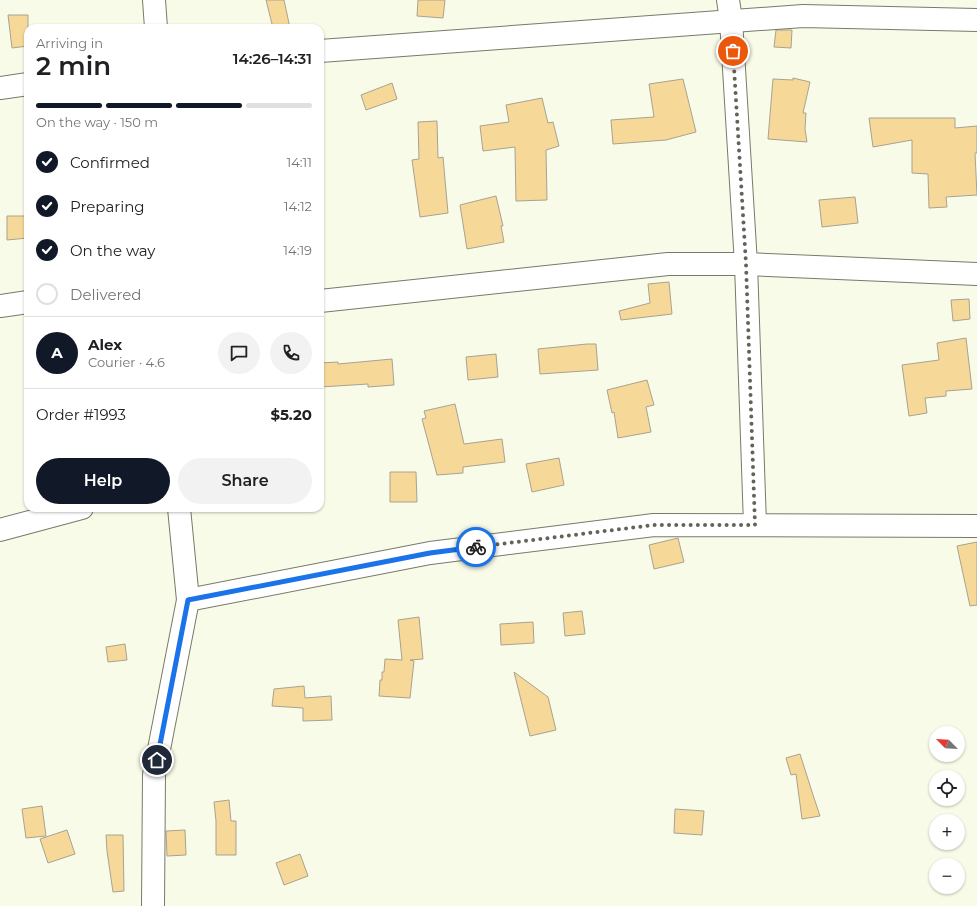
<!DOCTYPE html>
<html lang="en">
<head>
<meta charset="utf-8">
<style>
  :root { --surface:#fff; --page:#f2f2f2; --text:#202124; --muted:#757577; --line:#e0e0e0; --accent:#111827 }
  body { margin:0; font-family:Montserrat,sans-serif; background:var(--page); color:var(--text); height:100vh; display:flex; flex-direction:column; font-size:15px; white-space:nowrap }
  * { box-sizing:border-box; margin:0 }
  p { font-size:13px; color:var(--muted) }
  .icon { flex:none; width:22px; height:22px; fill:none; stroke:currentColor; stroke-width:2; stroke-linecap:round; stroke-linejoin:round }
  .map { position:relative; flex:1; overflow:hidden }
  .drawer { position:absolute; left:24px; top:24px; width:300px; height:488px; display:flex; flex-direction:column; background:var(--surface); border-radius:12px; box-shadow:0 1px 3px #0004 }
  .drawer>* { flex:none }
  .needle { width:26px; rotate:294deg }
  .tools { position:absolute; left:929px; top:726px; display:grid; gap:8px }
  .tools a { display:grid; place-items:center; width:36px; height:36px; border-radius:50%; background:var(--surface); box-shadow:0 1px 3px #0004; font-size:20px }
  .pin { position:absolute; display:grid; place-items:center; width:34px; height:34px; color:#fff; margin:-17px; border:2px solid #fff; border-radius:50%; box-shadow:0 1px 4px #0007 }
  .courier { position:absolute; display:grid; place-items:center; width:40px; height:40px; margin:-20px; border:3px solid #1a73e8; border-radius:50%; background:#fff; color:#222; box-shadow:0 1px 5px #0007 }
  .head em { font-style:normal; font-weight:600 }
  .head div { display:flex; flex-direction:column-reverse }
  .head { display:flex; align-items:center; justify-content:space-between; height:68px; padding:0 12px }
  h1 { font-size:26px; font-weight:600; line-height:30px }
  .bar { display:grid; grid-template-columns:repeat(4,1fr); gap:6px 4px; align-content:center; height:48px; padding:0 12px }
  .bar i { height:5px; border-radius:3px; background:var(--line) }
  .bar .active { background:var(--accent) }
  .bar p { grid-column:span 4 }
  .line { display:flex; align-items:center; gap:10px; padding:0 12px; border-top:1px solid var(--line) }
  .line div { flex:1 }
  .round { display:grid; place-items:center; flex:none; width:42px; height:42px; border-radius:21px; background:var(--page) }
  ol { padding:0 12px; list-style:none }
  li { display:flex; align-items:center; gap:12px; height:44px }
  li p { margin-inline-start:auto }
  li .icon { padding:4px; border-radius:50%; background:var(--accent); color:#fff; stroke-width:4 }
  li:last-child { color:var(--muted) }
  li i { width:22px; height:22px; border:2px solid var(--line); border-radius:50% }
  .action { display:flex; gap:8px; margin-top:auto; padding:8px 12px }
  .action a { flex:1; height:46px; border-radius:24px; background:var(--accent); color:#fff; font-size:16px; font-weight:600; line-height:46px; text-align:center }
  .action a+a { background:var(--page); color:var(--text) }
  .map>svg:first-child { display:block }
</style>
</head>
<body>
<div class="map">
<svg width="977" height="906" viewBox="0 0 977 906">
  <rect width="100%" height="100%" fill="#f8fbe8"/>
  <g fill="#f6d999" stroke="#a9a291">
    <path d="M266,0H284L290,28H273Z"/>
    <path d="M418,0H445L443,18L417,16Z"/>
    <path d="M8,15H28V46L12,48Z"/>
    <path d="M776,30H792L791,48L774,47Z"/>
    <path d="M793,78L810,82L803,113H806L805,129L807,142L768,139L773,79L793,80Z"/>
    <path d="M683,79L696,132L666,140L613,144L611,120L654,117L649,84Z"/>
    <path d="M392,83L397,99L366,110L361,95Z"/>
    <path d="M542,98L548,123L553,122L559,146L546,150L547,200L516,201L515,147L483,151L480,126L509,122L506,105Z"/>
    <path d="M869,118H955V128L977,126V153H975L977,195L946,197L947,207L929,208L928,174L912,173V140L873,147Z"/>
    <path d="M437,121L438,158L443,157L448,213L420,217L412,160L419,159L418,122Z"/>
    <path d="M496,196L503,226H501L504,242L467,249L460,205Z"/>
    <path d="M855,197L858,223L822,227L819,200Z"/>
    <path d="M7,216H28V238L7,240Z"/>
    <path d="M669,282L672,314L621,320L619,311L650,303L648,284Z"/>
    <path d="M969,299L970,319L953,321L951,300Z"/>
    <path d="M966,338L972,389L946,391V396L925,398L927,413L909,416L902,365L939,360L937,343Z"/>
    <path d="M587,344H596L598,370L540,374L538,349Z"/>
    <path d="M496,354L498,377L468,380L466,357Z"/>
    <path d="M392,359L394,385L368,387V384L320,387V363L338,362V364Z"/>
    <path d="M647,380L654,405L646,407L651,432L618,438L614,412L612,413L607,390Z"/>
    <path d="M455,404L464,444L502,439L505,462L463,467V473L437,475L422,419L426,418L424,411Z"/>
    <path d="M559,458L564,485L532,492L526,464Z"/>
    <path d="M390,472H416L417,502H390Z"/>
    <path d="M678,538L684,562L654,569L649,545Z"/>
    <path d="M977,542V605L970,606L957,546Z"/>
    <path d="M582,611L585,634L565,636L563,613Z"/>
    <path d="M419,617L423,659L410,660L414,661L410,698L379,696L380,680H382V672H384L385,659L402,660L398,620Z"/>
    <path d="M533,622L534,643L501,645L500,624Z"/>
    <path d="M125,644L127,660L108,662L106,647Z"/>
    <path d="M514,672L548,697L556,730L530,736Z"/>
    <path d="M304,686L305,698L331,696L332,720L303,721V708L272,706L274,689Z"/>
    <path d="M800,754L814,798L820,816L802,819L796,774L791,775L786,758Z"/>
    <path d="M229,800L231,821H236V855H216V821L214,802Z"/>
    <path d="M42,806L46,836L26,838L22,809Z"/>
    <path d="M675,809L704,811L702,835L674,833Z"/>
    <path d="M67,830L75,854L48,863L40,839Z"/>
    <path d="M185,830L186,855L167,856L166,831Z"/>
    <path d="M106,835H123L124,891L113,892L107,851Z"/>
    <path d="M300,854L308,876L284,885L276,863Z"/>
  </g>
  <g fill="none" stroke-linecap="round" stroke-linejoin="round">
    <defs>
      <g id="minor">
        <path d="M154,0L156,28"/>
        <path d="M728,0L731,20L746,264L755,525"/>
        <path d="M320,51L803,16L977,20"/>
        <path d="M0,88L28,84"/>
        <path d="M320,301L668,264H746L977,274"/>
        <path d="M0,306L28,302"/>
        <path d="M0,530L82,508"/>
        <path d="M188,600L430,553L654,525L977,526"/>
        <path d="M153,906L154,775L188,600L179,508"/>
      </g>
    </defs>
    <use href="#minor" stroke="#787a69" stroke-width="24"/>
    <use href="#minor" stroke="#fff" stroke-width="22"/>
  </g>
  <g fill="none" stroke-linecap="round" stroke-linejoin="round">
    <path stroke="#626459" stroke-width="4" stroke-dasharray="0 7.2" d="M476,547L654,525H755L746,264L733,51"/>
    <path stroke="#1a73e8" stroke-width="5" d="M157,760L188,600L430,553L476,547"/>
  </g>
</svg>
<div class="tools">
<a><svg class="needle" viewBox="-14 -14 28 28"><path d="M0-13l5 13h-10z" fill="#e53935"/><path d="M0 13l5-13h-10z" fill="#757577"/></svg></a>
<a><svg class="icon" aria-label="locate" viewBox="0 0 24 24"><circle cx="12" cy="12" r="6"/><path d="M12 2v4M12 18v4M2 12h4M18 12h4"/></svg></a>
<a>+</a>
<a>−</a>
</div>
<div class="pin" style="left:733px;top:51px;background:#ea580c"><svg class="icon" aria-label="bag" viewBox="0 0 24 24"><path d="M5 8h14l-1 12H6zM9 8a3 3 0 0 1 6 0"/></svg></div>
<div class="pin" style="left:157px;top:760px;background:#1f2937"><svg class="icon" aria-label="home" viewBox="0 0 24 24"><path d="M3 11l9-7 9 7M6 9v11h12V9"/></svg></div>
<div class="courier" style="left:476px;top:547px"><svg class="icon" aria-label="bike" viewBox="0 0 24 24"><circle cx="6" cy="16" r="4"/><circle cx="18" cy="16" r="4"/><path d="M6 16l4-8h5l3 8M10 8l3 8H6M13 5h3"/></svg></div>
<section class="drawer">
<div class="head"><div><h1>2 min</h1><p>Arriving in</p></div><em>14:26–14:31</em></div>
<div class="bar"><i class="active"></i><i class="active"></i><i class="active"></i><i></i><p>On the way · 150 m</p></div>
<ol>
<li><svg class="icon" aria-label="check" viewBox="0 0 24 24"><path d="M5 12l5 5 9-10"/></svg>Confirmed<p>14:11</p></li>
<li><svg class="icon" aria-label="check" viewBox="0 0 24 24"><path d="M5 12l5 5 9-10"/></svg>Preparing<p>14:12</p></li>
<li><svg class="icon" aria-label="check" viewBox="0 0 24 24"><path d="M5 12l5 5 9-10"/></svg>On the way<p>14:19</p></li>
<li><i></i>Delivered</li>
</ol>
<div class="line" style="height:72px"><b class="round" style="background:var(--accent);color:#fff">A</b><div><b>Alex</b><p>Courier · 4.6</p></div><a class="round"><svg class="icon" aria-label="chat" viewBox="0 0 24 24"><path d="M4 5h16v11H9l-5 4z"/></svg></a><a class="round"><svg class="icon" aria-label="phone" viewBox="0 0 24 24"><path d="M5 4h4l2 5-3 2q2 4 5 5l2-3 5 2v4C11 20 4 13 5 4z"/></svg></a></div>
<div class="line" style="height:52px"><div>Order #1993</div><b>$5.20</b></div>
<div class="action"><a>Help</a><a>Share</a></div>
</section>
</div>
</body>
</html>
